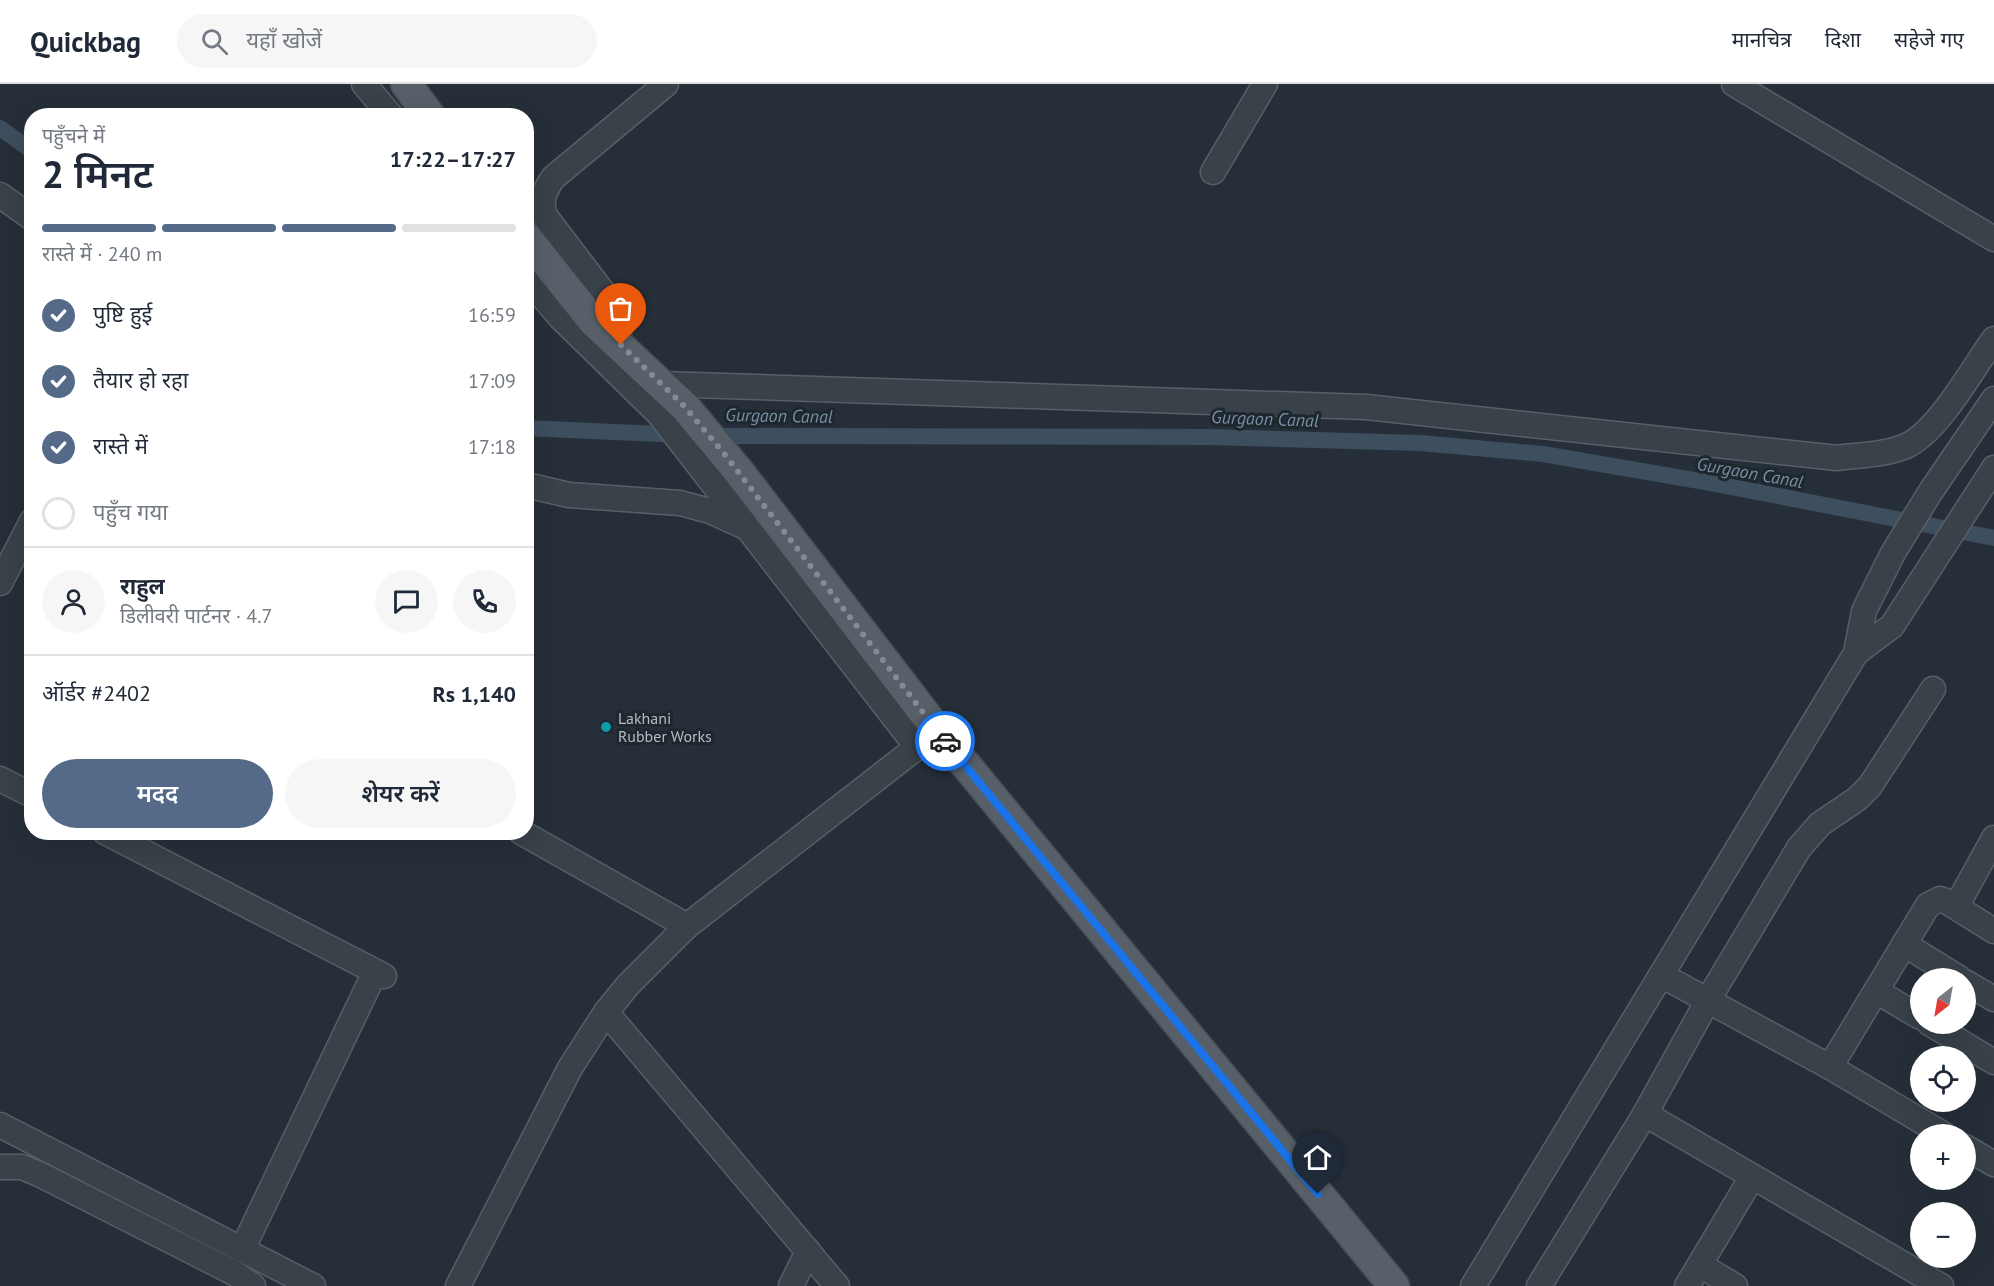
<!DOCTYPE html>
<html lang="hi">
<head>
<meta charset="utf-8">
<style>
  :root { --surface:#fff; --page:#f6f6f7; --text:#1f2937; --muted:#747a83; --line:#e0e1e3; --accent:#546a88 }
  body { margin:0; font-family:"PT Sans","Noto Sans Devanagari",sans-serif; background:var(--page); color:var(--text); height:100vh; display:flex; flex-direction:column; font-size:22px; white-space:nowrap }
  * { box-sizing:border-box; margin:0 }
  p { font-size:20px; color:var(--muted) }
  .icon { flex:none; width:33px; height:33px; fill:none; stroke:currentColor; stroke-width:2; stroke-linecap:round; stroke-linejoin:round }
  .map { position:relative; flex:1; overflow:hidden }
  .details { position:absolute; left:24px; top:24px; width:510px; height:732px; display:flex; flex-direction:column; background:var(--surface); border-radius:24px; box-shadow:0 6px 24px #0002 }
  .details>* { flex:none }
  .needle { width:39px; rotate:211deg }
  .controls { position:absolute; left:1910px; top:884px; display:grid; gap:12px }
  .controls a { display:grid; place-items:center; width:66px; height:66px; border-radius:50%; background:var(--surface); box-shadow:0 6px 24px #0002; font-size:30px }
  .pin { position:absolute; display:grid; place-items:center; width:51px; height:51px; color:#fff; margin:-62px -26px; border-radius:50% 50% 50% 0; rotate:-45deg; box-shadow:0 0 6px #0007 }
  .pin .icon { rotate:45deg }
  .courier { position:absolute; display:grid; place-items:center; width:60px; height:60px; margin:-30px; border:4px solid #1a73e8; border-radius:50%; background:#fff; color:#222; box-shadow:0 2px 8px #0007 }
  .head em { font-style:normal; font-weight:600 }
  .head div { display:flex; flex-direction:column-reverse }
  .head { display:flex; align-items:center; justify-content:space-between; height:102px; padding:0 18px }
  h1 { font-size:39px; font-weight:600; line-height:45px }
  .bar { display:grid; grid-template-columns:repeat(4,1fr); gap:9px 6px; align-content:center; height:72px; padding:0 18px }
  .bar i { height:8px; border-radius:4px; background:var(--line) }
  .bar .on { background:var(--accent) }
  .bar p { grid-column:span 4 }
  .line { display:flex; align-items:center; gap:15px; padding:0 18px; border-top:2px solid var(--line) }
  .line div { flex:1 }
  .round { display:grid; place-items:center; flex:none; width:63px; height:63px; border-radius:32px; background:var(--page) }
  ol { padding:0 18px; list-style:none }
  li { display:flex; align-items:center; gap:18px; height:66px }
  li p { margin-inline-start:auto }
  li .icon { padding:6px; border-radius:50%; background:var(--accent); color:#fff; stroke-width:4 }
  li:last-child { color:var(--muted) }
  li i { width:33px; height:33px; border:3px solid var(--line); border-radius:50% }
  .primary-button { display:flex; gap:12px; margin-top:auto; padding:12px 18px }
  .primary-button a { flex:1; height:69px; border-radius:36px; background:var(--accent); color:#fff; font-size:24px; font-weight:600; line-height:69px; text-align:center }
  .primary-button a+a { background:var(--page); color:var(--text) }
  header { display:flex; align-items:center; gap:36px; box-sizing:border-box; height:84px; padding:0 30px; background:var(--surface); border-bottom:2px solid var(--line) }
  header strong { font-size:28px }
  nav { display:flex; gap:33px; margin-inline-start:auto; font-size:21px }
  .search { width:420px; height:54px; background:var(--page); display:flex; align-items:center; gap:15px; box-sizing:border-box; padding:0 21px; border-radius:33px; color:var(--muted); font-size:22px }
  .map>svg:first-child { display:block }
</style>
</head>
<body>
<header>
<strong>Quickbag</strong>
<div class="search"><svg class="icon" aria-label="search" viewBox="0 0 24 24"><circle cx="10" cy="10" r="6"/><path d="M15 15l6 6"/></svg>यहाँ खोजें</div>
<nav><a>मानचित्र</a><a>दिशा</a><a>सहेजे गए</a></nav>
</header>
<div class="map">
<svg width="1994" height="1202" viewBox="0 0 1994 1202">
  <rect width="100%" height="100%" fill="#262f39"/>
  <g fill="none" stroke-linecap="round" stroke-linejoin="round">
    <g stroke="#3d4e5f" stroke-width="16">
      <path d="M0,44L32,67"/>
      <path d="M526,344L681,351"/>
      <path d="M707,352L1208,353L1420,359L1543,370L1711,399L1994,454"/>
    </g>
    <defs>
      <g id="minor">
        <path d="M364,0L391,32"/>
        <path d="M1734,0L1994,155"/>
        <path d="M1213,88L1265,0"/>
        <path d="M0,111L32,134"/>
        <path d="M526,193L560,233L659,330L917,663"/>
        <path d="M613,268L621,261L612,220L545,132C540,117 544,107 553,94L666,0"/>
        <path d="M662,300L1366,323L1837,374C1859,371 1885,371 1906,362C1938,348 1973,284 1994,255"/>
        <path d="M526,401L569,411L680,419L710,427L743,442"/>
        <path d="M0,499L32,437"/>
        <path d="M1856,569L1864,527L1893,469L1931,407L1994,315"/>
        <path d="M0,695L32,711"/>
        <path d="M105,748L384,892"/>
        <path d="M521,748L687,842"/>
        <path d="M1956,823L1994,754"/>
        <path d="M1904,860L1959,894"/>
        <path d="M1661,891L1830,983L1943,1050"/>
        <path d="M1965,898L1994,915"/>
        <path d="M1876,907L1920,933"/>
        <path d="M606,928L837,1202"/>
        <path d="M1929,939L1994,978"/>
        <path d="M1830,983L1928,821L1940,815L1946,817L1994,847"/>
        <path d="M1645,1030L1941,1202"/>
        <path d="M0,1041L313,1202"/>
        <path d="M1965,1063L1994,1080"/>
        <path d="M0,1083H22L41,1091L236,1190L253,1202"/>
        <path d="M242,1166L375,888"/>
        <path d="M1700,1181L1735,1202"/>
        <path d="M458,1202L570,984L606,928L628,901L687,842L938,647"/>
        <path d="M791,1202L808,1167"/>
        <path d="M1473,1202L1856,569L1892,542L1994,384"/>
        <path d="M1539,1202L1645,1030L1708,916L1799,764L1820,740L1857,715L1870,702L1933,605"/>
        <path d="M1687,1202L1752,1093"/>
      </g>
      <g id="major">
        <path d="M406,0L430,32"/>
        <path d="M526,153L593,237L685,323L740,389L938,647L1394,1202"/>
      </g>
    </defs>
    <use href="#minor" stroke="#575f67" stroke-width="27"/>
    <use href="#major" stroke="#424a52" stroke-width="33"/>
    <use href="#minor" stroke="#394149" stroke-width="24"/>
    <use href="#major" stroke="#576069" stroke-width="30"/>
  </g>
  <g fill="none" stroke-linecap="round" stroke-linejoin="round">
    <path stroke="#838b94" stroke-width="6" stroke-dasharray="0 10.8" d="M621,261L685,323L726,372L945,657"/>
    <path stroke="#1a73e8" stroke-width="8" d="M945,657L1318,1110"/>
  </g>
  <circle fill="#0f9aa8" stroke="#1e262e" stroke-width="2" cx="606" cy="643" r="6"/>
  <g text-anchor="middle" stroke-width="6" stroke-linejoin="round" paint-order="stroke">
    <g font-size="16" fill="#b5bcc5" stroke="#1e262e" text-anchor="start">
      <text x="618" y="640">Lakhani<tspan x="618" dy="18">Rubber Works</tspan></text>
    </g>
    <g font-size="18" font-style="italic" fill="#798ea4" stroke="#1e262e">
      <text transform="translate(779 332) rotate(1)" y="6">Gurgaon Canal</text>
      <text transform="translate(1265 335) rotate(2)" y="6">Gurgaon Canal</text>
      <text transform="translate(1750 389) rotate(10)" y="6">Gurgaon Canal</text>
    </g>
  </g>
</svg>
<div class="controls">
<a><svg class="needle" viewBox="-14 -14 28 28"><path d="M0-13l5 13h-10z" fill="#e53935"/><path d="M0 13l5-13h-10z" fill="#747a83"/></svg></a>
<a><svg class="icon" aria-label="locate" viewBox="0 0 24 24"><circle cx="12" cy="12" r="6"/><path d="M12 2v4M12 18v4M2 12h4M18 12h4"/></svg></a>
<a>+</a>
<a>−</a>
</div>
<div class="pin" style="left:621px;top:261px;background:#ea580c"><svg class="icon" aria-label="bag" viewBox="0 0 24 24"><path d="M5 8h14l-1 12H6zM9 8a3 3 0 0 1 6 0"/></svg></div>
<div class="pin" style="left:1318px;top:1110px;background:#1f2937"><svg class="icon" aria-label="home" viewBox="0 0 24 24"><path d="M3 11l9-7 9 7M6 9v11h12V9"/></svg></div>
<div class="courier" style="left:945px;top:657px"><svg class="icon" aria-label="car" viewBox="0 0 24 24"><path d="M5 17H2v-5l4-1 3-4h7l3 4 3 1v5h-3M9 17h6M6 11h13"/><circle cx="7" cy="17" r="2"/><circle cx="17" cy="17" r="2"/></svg></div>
<section class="details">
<div class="head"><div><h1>2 मिनट</h1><p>पहुँचने में</p></div><em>17:22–17:27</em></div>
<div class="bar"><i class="on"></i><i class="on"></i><i class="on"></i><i></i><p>रास्ते में · 240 m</p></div>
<ol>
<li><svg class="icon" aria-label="check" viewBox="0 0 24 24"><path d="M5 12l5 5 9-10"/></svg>पुष्टि हुई<p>16:59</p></li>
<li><svg class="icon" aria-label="check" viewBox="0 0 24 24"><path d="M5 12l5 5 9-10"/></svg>तैयार हो रहा<p>17:09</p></li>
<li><svg class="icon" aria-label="check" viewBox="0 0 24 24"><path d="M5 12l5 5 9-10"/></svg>रास्ते में<p>17:18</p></li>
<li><i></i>पहुँच गया</li>
</ol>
<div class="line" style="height:108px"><a class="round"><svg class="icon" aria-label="person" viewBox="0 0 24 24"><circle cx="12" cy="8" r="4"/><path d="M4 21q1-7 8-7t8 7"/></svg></a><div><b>राहुल</b><p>डिलीवरी पार्टनर · 4.7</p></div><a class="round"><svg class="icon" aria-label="chat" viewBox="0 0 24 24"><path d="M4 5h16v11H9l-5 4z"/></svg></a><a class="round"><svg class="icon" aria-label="phone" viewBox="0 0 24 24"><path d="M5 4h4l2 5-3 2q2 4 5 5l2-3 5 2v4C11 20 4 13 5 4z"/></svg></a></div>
<div class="line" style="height:78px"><div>ऑर्डर #2402</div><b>Rs 1,140</b></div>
<div class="primary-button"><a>मदद</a><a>शेयर करें</a></div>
</section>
</div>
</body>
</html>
